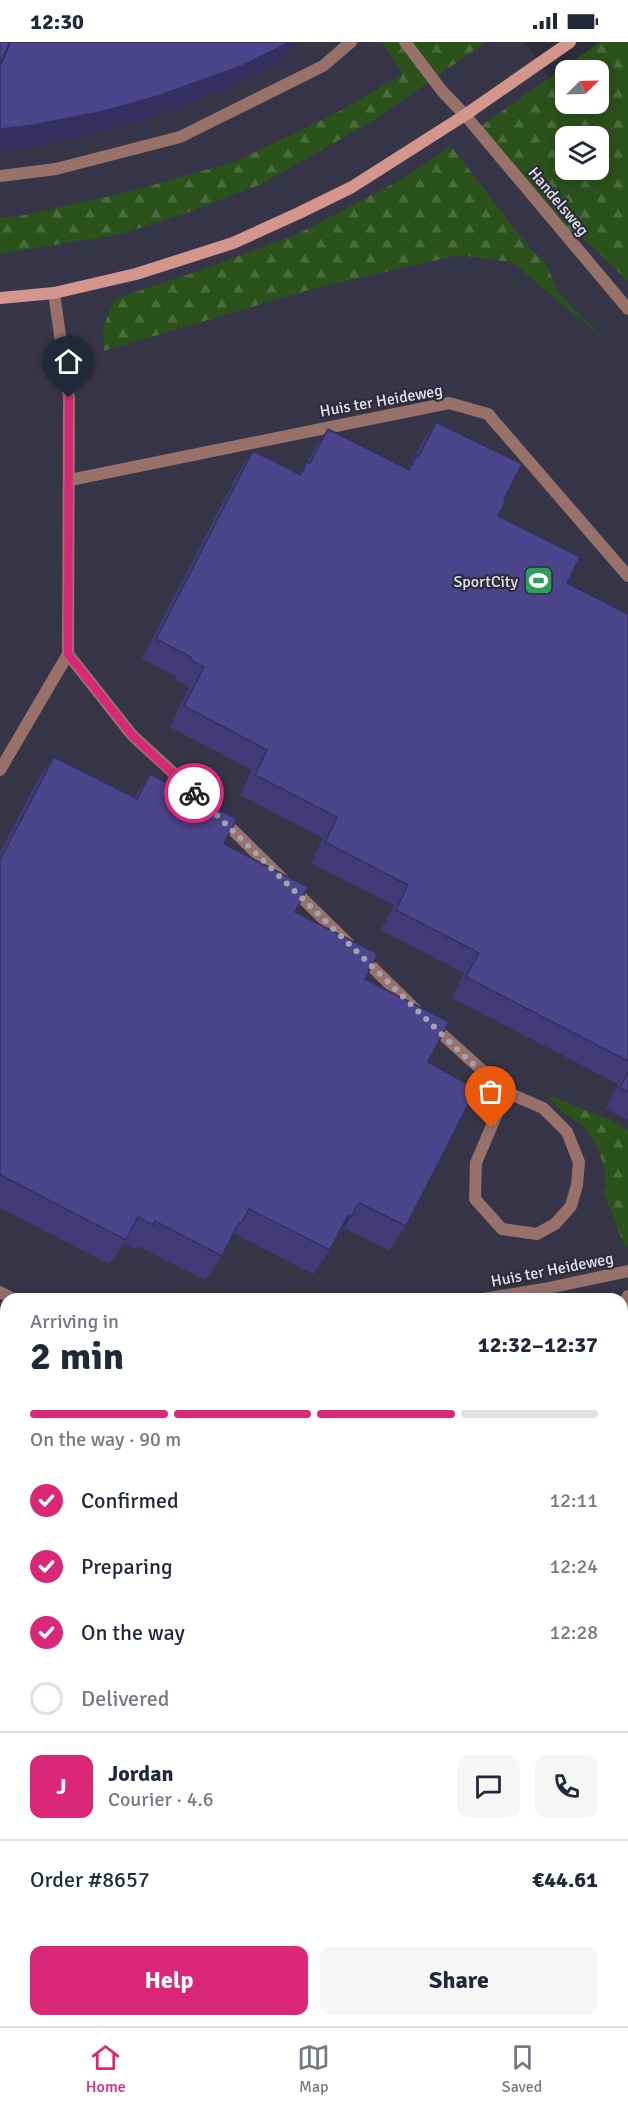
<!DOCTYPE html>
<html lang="en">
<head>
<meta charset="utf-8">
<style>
  :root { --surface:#fff; --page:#f6f6f7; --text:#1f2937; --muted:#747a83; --line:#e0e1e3; --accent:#db2777 }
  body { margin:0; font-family:Signika,sans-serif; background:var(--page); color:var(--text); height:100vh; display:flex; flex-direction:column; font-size:22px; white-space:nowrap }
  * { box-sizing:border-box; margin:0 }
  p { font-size:20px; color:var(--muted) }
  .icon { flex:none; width:33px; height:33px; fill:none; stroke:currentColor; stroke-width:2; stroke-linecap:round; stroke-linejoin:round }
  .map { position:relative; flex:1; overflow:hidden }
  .panel { position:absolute; left:0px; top:1251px; width:628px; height:734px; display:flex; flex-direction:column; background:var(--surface); border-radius:18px 18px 0 0; box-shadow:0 3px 15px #0003 }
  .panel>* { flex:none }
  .needle { width:39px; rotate:67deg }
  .fabs { position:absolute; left:555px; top:18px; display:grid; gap:12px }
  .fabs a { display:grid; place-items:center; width:54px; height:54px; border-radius:12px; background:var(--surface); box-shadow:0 3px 15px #0003; font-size:30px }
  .pin { position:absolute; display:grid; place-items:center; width:51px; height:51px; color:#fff; margin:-62px -26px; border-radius:50% 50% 50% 0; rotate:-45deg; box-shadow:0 0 6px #0007 }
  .pin .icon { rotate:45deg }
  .courier { position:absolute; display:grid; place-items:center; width:60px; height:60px; margin:-30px; border:4px solid #db2777; border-radius:50%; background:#fff; color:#222; box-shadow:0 2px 8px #0007 }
  .summary em { font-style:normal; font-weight:800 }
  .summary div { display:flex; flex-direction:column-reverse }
  .summary { display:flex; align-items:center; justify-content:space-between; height:102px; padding:0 30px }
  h1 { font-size:39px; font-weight:800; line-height:45px }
  .bar { display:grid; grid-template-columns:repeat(4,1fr); gap:9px 6px; align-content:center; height:72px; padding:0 30px }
  .bar i { height:8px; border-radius:4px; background:var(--line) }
  .bar .active { background:var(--accent) }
  .bar p { grid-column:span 4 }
  .line { display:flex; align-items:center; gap:15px; padding:0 30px; border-top:2px solid var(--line) }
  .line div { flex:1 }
  .round { display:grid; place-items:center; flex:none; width:63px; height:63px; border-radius:12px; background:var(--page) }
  ol { padding:0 30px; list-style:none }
  li { display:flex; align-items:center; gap:18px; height:66px }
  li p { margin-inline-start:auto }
  li .icon { padding:6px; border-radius:50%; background:var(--accent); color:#fff; stroke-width:4 }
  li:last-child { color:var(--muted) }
  li i { width:33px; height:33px; border:3px solid var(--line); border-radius:50% }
  .primary-button { display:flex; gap:12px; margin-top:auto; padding:12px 30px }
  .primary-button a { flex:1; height:69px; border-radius:12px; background:var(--accent); color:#fff; font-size:24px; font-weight:800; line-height:69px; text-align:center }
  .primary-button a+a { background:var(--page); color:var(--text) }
  .status { display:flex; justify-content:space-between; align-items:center; height:42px; padding:0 30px; background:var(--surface); direction:ltr }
  .status svg { height:16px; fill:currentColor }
  .dock { display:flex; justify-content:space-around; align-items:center; height:84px; border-top:2px solid var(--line); background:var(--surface); font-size:16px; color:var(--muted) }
  .dock a { display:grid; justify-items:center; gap:3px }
  .dock .active { color:var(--accent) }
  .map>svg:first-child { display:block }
</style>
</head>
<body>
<div class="status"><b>12:30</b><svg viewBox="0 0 49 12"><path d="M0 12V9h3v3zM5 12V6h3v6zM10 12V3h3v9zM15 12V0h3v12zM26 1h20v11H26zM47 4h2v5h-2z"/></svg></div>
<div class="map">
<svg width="628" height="1984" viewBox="0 0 628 1984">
  <defs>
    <pattern id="forest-firs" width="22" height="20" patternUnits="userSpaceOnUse" patternTransform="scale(1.5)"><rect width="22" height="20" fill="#2c521b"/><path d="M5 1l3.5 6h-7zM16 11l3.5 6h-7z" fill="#4a6b3c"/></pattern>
  </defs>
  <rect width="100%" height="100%" fill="#2d2d3b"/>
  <path fill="#373649" d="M0,0H525L565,58L566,128H598L628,147V1631L622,1628V1257H6V1301L0,1298Z"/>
  <g fill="url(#forest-firs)" fill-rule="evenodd">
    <path d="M382,0H486L374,78L262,142L189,170L121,192L0,212V176L20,174L128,150L237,119L340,69L403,32Z"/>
    <path d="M600,0H628V239L580,193L561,185L481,84ZM566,28H598V62H566ZM566,94H598V128H566Z"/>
    <path d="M451,104L531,208L545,220L558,250L604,297L512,220L459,213L312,247L104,309L103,286L115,257L198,229L298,192L402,137Z"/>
    <path d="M547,1053L613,1079L628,1088V1204L625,1205L605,1153L606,1130L597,1104L583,1084L562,1070Z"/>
    <path d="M0,1286L6,1289V1329L0,1326Z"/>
    <path d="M0,1475L6,1478V1506L0,1497Z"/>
    <path d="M622,1647L628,1651V1719L623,1715Z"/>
    <path d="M138,1978H472L475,1984H136Z"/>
  </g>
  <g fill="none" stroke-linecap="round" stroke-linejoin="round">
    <g stroke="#98716b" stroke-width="12">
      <path d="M405,0L442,49L465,73"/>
      <path d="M0,134L56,127L180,95L323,24L351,0"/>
      <path d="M70,438L449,361L488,372L628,534"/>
      <path d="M68,612L132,693L192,748L349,902"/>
      <path d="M0,728L68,612L69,356L54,251"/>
      <path d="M361,914L417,969"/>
      <path d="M432,983L506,1050L543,1066L567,1090L579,1120L577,1143L571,1164L555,1182L537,1192L502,1187L475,1157L476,1121L506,1050"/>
      <path d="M0,1250L13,1257"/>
      <path d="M483,1257L544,1247L628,1229"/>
      <path d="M622,1265L628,1254"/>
      <path d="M622,1380L628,1382"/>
      <path d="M622,1445L628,1448"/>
      <path d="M622,1780L628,1781"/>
      <path d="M516,1984L521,1978"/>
    </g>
    <g stroke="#98716b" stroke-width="12">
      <path d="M465,73L628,267"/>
      <path d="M0,1545L6,1554"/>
      <path d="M103,1984L104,1978"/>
    </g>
    <g stroke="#d4968c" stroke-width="12">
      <path d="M0,256L54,251L136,232L233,201L299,171L352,145L465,73L570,0"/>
      <path d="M0,1370L6,1373"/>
      <path d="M0,1446L6,1449"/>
      <path d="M622,1741L628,1744"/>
      <path d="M622,1866L628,1870"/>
    </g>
  </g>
  <g fill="#423b78">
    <path d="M436,380L504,457L498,474L567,541L628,572V1078L606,1067L618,1042L452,956L464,931L381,888L394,863L311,821L323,796L240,753L252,728L170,685L189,645L176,638L177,635L142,617L239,429L253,409L299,432L306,422L314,407L328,387L407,427L411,421L422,400Z"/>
    <path d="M54,715L134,756L150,732L365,937L428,1020L406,1184L389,1208L344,1186L335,1198L330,1208L313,1232L235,1192L230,1199L222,1214L205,1238L138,1204L136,1207L124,1201L109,1222L0,1166V810L37,739Z"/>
    <path d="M628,1289V1366L622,1363V1296Z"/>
    <path d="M622,1463L628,1466V1606L622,1603Z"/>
  </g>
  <g fill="#363061">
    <path d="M290,0H295L281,20L224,48L141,78L83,95L17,108L0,109V87Z"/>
    <path d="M348,1173L351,1175L334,1199Z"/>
    <path d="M6,1824V1834L0,1837V1827Z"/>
    <path d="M26,1978H42L40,1982L36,1984H15Z"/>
  </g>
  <g fill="#4d458b" stroke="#363061" stroke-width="1.5">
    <path d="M0,0H10L0,22Z"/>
    <path d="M11,0H290L241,24L158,54L100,70L34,83L0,87V24Z"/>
    <path d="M436,380L522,422L504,457L506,458L498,474L580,515L567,541L628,572V1019L466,935L479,911L396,868L408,843L325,800L337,775L255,733L267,708L184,664L204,625L190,617L191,615L156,597L253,409L301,433L307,420L310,421L328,387L409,428L417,413L419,414Z"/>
    <path d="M54,715L137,757L150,732L237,777L224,802L308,845L295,870L378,912L365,937L449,980L428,1020L476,1047L406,1184L359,1161L351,1175L348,1173L330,1208L249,1167L241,1182L239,1181L222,1214L155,1179L153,1183L138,1175L126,1198L0,1133V818Z"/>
    <path d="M628,1030V1050L620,1046Z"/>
    <path d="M628,1291V1346L622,1343V1302Z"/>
    <path d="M622,1463L628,1466V1578L622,1575Z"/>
    <path d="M6,1686V1824L0,1827V1689Z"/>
    <path d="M6,1894V1978H26L15,1984H0V1897Z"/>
    <path d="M628,1949V1984H533L547,1978H622V1951Z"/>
  </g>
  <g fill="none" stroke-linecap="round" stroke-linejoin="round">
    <path stroke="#a3a3af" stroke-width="6" stroke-dasharray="0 10.8" d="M194,751L464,1014L506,1050L491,1086"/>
    <path stroke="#db2777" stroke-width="8" d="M69,356L68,612L132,693L194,751"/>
  </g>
  <defs>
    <symbol id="stadium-square" viewBox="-11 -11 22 22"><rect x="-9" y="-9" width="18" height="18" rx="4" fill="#2e9e5b" stroke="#2d2d3b"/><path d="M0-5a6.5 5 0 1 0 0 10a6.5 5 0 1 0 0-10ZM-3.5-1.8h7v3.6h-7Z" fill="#fff"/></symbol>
  </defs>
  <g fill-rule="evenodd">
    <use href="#stadium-square" x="522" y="522" width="33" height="33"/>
  </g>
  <g text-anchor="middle" stroke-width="4.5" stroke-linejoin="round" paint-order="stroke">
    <g font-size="16" fill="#e3e3ed" stroke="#2d2d3b">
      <text transform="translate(559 159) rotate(50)" y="6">Handelsweg</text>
      <text transform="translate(381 358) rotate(-10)" y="6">Huis ter Heideweg</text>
      <text transform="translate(552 1227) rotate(-11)" y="6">Huis ter Heideweg</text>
    </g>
    <g font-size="16" fill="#e3e3ed" stroke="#2d2d3b" text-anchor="end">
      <text x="518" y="545">SportCity</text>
    </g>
  </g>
</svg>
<div class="fabs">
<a><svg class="needle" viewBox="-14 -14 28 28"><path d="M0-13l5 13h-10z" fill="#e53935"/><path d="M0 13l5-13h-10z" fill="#747a83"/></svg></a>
<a><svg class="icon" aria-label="layers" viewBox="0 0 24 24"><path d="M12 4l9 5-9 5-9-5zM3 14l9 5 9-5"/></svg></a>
</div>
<div class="pin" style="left:491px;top:1086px;background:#ea580c"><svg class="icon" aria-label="bag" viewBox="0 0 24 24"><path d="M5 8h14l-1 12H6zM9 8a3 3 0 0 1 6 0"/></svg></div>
<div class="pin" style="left:69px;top:356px;background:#1f2937"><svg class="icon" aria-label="home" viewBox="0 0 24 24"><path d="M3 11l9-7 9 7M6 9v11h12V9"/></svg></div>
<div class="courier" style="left:194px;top:751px"><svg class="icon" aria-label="bike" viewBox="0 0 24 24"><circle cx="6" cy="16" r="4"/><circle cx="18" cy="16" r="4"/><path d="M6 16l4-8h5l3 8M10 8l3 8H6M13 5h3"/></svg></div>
<section class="panel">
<div class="summary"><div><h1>2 min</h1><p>Arriving in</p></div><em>12:32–12:37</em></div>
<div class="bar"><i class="active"></i><i class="active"></i><i class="active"></i><i></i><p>On the way · 90 m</p></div>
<ol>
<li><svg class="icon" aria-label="check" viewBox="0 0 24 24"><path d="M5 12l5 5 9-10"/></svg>Confirmed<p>12:11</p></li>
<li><svg class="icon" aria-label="check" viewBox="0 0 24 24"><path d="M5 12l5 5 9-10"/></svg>Preparing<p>12:24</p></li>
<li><svg class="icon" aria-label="check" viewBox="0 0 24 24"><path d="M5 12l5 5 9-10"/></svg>On the way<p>12:28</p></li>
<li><i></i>Delivered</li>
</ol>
<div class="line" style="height:108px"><b class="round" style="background:var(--accent);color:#fff">J</b><div><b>Jordan</b><p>Courier · 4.6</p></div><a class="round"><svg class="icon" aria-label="chat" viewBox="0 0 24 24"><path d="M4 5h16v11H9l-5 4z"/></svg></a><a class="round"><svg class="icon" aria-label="phone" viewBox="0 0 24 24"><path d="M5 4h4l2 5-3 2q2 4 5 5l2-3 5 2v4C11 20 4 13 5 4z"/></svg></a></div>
<div class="line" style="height:78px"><div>Order #8657</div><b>€44.61</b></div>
<div class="primary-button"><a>Help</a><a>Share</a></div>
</section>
</div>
<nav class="dock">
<a class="active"><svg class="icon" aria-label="home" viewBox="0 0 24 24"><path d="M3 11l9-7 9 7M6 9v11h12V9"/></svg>Home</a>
<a><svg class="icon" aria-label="map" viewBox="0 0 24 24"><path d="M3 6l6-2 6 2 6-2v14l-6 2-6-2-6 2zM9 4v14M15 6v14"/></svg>Map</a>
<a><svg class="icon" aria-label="saved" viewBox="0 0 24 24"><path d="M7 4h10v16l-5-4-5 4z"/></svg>Saved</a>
</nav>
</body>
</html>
